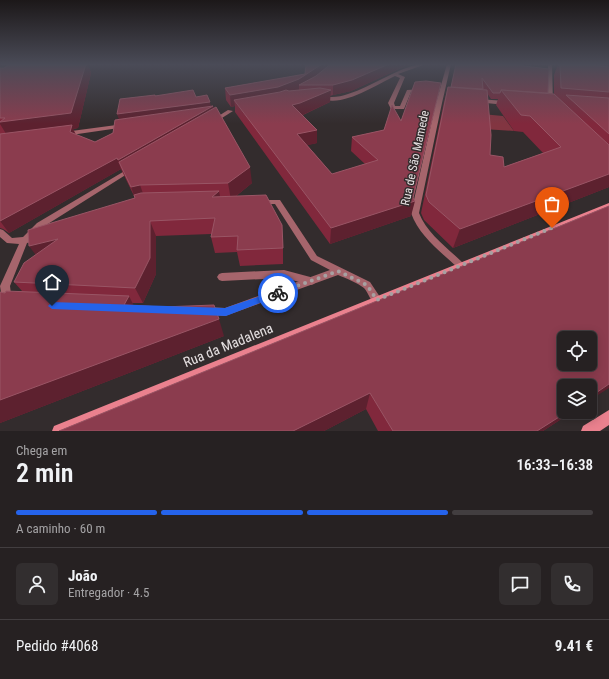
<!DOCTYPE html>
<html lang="pt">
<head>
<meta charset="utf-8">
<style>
  :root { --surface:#262122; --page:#322e2f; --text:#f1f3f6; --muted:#a4a3a5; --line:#423e40; --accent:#2563eb }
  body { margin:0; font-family:"Roboto Condensed",sans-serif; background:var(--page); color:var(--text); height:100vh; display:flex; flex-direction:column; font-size:15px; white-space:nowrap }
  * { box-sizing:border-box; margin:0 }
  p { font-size:13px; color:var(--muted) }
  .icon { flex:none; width:22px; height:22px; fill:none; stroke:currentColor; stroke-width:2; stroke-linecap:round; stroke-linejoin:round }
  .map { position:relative; height:431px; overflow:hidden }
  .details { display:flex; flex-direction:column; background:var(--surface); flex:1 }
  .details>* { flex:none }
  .fabs { position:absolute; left:557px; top:331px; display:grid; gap:8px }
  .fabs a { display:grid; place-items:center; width:40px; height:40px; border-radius:6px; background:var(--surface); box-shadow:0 2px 10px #0003,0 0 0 1px var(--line); font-size:20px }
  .pin { position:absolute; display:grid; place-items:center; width:34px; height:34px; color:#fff; margin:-41px -17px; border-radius:50% 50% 50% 0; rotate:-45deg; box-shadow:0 0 4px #0007 }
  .pin .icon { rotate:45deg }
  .courier { position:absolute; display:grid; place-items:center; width:40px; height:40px; margin:-20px; border:3px solid #2563eb; border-radius:50%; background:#fff; color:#222; box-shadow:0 1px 5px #0007 }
  .headline em { font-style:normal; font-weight:600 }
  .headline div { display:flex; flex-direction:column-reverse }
  .headline { display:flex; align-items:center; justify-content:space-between; height:68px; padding:0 16px }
  h1 { font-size:26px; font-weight:600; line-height:30px }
  .bar { display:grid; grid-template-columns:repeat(4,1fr); gap:6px 4px; align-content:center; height:48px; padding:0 16px }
  .bar i { height:5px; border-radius:3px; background:var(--line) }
  .bar .active { background:var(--accent) }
  .bar p { grid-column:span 4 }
  .line { display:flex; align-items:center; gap:10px; padding:0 16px; border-top:1px solid var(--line) }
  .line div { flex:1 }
  .round { display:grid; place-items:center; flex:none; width:42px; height:42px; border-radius:6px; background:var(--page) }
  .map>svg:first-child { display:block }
</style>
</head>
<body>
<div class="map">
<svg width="609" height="431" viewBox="0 0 609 431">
  <rect width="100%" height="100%" fill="#332c2d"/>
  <path fill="#823541" d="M482,114L503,116L514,131L483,129Z"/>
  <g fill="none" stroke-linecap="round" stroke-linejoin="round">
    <path fill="#a6656c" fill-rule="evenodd" d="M284,270L314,278L316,281L314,284L311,285L284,278L222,281L219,280L217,277L219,274L222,273Z"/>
    <g fill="#a6656c" fill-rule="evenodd">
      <path d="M419,64H426L398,74L405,77L394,103L395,106H400L407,90L422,89L424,90L422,91L411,92L404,109H391L388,103L400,78L395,76C375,85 340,110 318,97C322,94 327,97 332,97C337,97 343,96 348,94C373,86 394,70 419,64Z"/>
      <path d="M447,64H451L442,103L419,213C427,234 448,248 464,264L466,266L464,268L461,270L458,268C441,252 419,236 411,213L436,103Z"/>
      <path d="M548,64H552L553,104L550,106L547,104Z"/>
      <path d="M478,99L506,101L509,103L506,105L476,102L475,101Z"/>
      <path d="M228,110L233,111L214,123L209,122Z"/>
      <path d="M124,124L127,126L126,127L64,136L61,134L64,132Z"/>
      <path d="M133,166L135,167V169L43,227L32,239L31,242L27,243L10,286L12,302L11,305L7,306L3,305L0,286L19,244L7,243L0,237V229L3,230L12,238L23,237L37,223Z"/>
      <path d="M256,200H280L317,256L370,282L382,300L381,303C370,306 370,294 364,288C358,283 345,278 338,275L225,316L202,314L201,311L202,308L206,307L225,308L330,270L311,260L275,204H259L255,202Z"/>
    </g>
    <g fill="#ea818e" fill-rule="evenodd">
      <path d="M609,203V208L75,431H52L54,426L59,424Z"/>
      <path d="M609,410V425L600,431H581L583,426Z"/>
    </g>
  </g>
  <g fill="#81283c" fill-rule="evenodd">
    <path d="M10,64H88L91,73L78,128L73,129L76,135L95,142L113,133L119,119L155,95L156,96L196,97L211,107L213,106L214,109L252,183L235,197L283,240V264L240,266L237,252L215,253L211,237V234L156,236V274L143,303H132L134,306L224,336L0,423V292L5,293L22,291L14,282L135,198L121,169L9,233L3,229L0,228V68H4Z"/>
    <path d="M330,64H410L351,91L333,95L330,96V102L303,115L317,143L307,145L332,174L365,164L351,151L352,137L384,130L413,198L411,216L330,244L235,112V106L231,107L226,100L225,88L305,74L326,68Z"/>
    <path d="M456,64H507L548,93L554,94V75L558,64H609V187L453,248L424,220L421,213L444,102L448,87H451ZM487,93L491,99H498L496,105L514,131L523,132L543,153L504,167L490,155Z"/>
    <path d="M609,206L564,412H572L543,431H378L366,409L324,431H59Z"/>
  </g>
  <g fill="#5d212f">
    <path d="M86,64H88L91,73L78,128L73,129L76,135L8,137L0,124V122Z"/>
    <path d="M322,64H329L322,74L299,85V90L279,99L234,100L235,106L231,107L230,95L299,79Z"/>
    <path d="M389,64H410L351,91L333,95V85Z"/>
    <path d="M331,90L330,102L300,116L292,105Z"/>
    <path d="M210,102L211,107L213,106L215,116L119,162L122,171L118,160L120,123L117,114Z"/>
    <path d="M317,130V143L297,148V134Z"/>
    <path d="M117,158L121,169L9,233L0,221Z"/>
    <path d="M250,167L252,183L231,200L228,183Z"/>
    <path d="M609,174V187L453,248L460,229Z"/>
    <path d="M140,185L146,202L137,204L131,187Z"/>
    <path d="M219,191L222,207L212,197Z"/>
    <path d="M415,201L411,216L330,244L331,228Z"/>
    <path d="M150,221L156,236V274L143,303L135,288Z"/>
    <path d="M58,239L41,262L29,246Z"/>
    <path d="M129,296L138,314L124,305Z"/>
    <path d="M219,319L224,336L0,423V400Z"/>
    <path d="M609,384V388L590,400V397Z"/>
    <path d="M370,393L366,409L324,431H293Z"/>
    <path d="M567,412H572L543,431H537Z"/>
  </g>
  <g fill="#8b3c4e" stroke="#995565" fill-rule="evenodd">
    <path d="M10,64H86L71,113L0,122L5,118H0V68H4Z"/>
    <path d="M306,64H322L299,79L278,87L230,95L225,88L305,74Z"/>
    <path d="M330,64H389L352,80L333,85H299L316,76L327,67Z"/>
    <path d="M456,64H507L549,69L548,93L501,90L500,93H493L482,78L483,89L451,87Z"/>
    <path d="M560,64H578L609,67V92L561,88Z"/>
    <path d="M426,81L441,83L413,198L415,201L331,228L234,100L280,92L286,90L289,91L320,88L331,90L300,103L292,105L317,130L297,134L332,174L378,160L352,137L384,130L392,105L401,121L415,82Z"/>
    <path d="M448,87L487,90L491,135L490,155L503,157L504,167L561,147L530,116L521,115L501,90L554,94L609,145V174L460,229L429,202L426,195Z"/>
    <path d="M193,90L196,97L207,95L210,102L117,114L120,99L155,95V96Z"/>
    <path d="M566,95L609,98V134Z"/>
    <path d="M213,106L118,160L117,158L0,221V134L72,125L70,132L95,142L113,133L115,120Z"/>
    <path d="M216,107L250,167L228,183L140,185L131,187L119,162Z"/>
    <path d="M219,191L212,197L266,195L282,225L283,248L237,250L238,236L211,237L215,218L150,221V258L135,288L14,282L24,263L58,239L29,246L28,230L135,198L134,195L141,193Z"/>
    <path d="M609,206V384L590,397V386H564V412H567L537,431H393L370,393L293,431H59ZM564,338H590V364H564Z"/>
    <path d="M6,291L129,296L124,305L162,307L214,305L219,319L0,400V292L5,293Z"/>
  </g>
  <linearGradient id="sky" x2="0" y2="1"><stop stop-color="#1c1819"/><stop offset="0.52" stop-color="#4a4b57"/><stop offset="1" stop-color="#4a4b57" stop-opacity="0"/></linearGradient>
  <rect width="609" height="124" fill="url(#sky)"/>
  <path fill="#2563eb" d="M278,290L281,291V295L226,316L52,309L48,306L52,302L225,308Z"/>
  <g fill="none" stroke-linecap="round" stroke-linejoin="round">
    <path stroke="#a7a1a2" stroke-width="4" stroke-dasharray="0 7.2" d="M278,293L338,271L367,285L377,300L552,228"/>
  </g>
  <g text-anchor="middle" stroke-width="3" stroke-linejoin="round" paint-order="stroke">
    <g font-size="12" fill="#e5e0e1" stroke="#332c2d">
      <text transform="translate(415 158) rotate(-78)" y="4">Rua de São Mamede</text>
    </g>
    <g font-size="14" fill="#e5e0e1" stroke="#332c2d">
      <text transform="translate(228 345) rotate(-22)" y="5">Rua da Madalena</text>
    </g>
  </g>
</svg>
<div class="fabs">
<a><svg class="icon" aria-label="locate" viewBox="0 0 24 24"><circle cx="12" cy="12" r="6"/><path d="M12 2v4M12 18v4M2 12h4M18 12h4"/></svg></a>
<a><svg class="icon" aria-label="layers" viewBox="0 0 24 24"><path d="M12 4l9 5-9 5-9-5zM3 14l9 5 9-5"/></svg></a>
</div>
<div class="pin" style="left:552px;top:228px;background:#ea580c"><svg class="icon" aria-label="bag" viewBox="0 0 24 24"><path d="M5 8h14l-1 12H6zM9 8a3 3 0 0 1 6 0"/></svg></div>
<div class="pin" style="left:52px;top:306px;background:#1f2937"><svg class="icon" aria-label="home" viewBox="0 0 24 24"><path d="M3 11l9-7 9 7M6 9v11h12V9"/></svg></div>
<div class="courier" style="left:278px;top:293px"><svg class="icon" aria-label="bike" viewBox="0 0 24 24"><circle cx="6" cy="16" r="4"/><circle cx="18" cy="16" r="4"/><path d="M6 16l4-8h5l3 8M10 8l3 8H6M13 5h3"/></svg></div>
</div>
<section class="details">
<div class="headline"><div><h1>2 min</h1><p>Chega em</p></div><em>16:33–16:38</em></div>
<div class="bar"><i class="active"></i><i class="active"></i><i class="active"></i><i></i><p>A caminho · 60 m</p></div>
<div class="line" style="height:72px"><a class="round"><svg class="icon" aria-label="person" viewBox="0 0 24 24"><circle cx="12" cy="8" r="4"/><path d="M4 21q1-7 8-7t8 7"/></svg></a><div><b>João</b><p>Entregador · 4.5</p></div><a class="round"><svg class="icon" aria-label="chat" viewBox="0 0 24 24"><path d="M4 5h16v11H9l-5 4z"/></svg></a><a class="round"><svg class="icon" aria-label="phone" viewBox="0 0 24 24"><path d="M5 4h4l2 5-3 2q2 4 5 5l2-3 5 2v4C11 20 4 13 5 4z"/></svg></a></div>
<div class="line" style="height:52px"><div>Pedido #4068</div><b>9.41 €</b></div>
</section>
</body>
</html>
